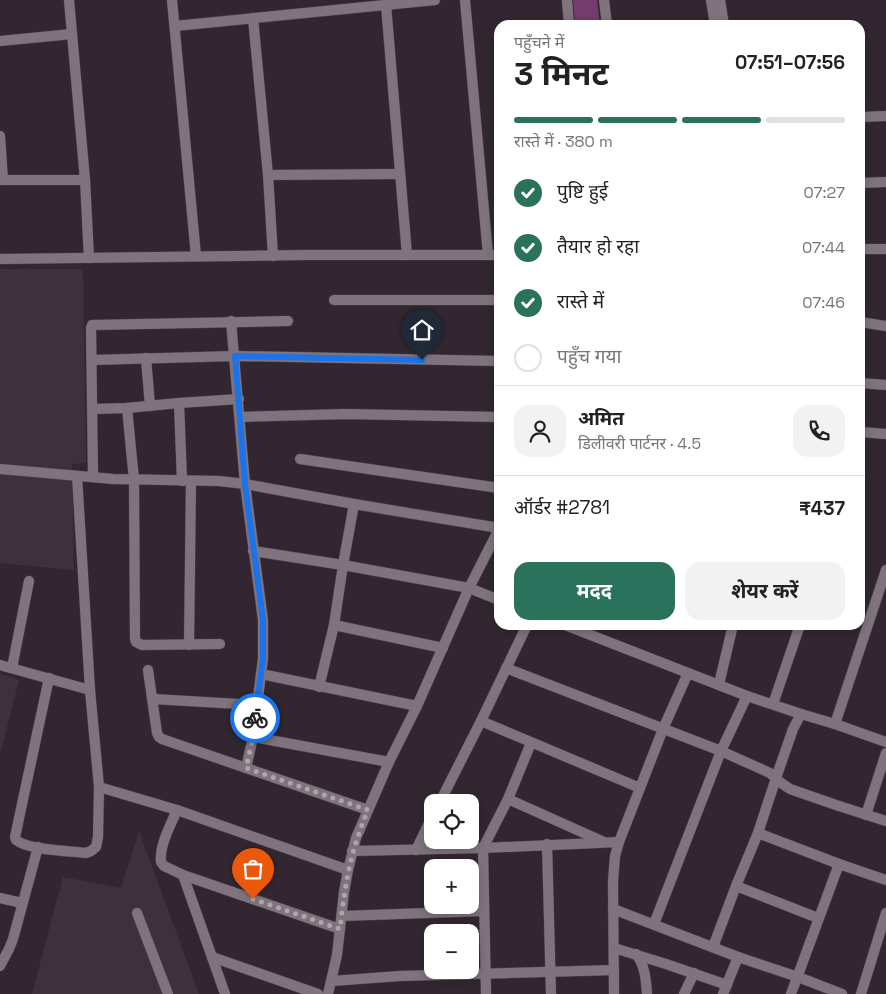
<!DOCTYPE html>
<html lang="hi">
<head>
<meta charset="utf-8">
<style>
  :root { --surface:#fff; --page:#f2f2f2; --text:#222; --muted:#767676; --line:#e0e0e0; --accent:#2b725d }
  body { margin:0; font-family:"Space Grotesk","Noto Sans Devanagari",sans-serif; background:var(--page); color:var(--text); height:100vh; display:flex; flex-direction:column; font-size:19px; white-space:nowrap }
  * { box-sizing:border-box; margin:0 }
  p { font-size:16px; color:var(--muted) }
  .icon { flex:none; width:28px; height:28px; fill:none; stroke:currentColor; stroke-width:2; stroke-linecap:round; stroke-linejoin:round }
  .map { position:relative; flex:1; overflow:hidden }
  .details { position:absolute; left:494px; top:20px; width:371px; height:610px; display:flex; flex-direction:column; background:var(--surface); border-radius:15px; box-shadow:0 2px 8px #0003 }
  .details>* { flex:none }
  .buttons { position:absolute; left:424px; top:794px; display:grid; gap:10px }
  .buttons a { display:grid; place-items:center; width:55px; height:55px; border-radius:10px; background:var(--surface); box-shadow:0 2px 8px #0003; font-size:25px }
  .pin { position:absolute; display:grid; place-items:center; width:42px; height:42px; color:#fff; margin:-51px -21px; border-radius:50% 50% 50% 0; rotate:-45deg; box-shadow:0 0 5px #0007 }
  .pin .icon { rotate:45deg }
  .courier { position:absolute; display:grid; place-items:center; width:50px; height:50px; margin:-25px; border:4px solid #1a73e8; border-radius:50%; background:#fff; color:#222; box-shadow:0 1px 6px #0007 }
  .head em { font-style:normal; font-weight:700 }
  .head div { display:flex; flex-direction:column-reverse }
  .head { display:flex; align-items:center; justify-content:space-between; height:85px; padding:0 20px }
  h1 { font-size:32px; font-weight:700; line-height:38px }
  .bar { display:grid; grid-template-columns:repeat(4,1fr); gap:8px 5px; align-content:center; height:60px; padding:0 20px }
  .bar i { height:6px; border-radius:4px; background:var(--line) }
  .bar .active { background:var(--accent) }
  .bar p { grid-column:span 4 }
  .line { display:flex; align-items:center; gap:12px; padding:0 20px; border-top:1px solid var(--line) }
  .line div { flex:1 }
  .round { display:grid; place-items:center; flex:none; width:52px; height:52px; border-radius:15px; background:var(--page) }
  ol { padding:0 20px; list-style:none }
  li { display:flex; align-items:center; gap:15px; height:55px }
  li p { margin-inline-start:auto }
  li .icon { padding:5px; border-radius:50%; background:var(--accent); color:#fff; stroke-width:4 }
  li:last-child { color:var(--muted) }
  li i { width:28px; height:28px; border:2px solid var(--line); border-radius:50% }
  .action { display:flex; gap:10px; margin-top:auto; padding:10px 20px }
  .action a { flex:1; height:58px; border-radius:15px; background:var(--accent); color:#fff; font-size:20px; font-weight:700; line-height:58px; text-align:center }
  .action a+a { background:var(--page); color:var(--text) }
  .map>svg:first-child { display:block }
</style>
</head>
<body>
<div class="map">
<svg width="886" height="994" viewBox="0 0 886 994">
  <rect width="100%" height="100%" fill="#322730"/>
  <g fill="#3f303d">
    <path d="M0,269H83L86,463L72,464L74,570L0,563Z"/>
    <path d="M0,673L19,680L0,755Z"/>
    <path d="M139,831L199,994H32L63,877L121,888Z"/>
  </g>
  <path fill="#733c6d" d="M573,0H597L600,25H575Z"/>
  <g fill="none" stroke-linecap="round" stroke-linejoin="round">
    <defs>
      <g id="street">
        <path d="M69,0L85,180L89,258"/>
        <path d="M172,0L196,256"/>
        <path d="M465,0L488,255"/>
        <path d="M567,0L569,25"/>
        <path d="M604,0L607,25"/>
        <path d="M711,0L715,25"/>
        <path d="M720,0L724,25"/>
        <path d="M386,5L407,255"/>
        <path d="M253,18L268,175L273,256"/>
        <path d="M175,26L435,0"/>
        <path d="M0,41L72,34"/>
        <path d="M860,117L886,116"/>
        <path d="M0,136L3,180"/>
        <path d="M268,175L400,174"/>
        <path d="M0,180H85"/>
        <path d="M860,183L886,182"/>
        <path d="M860,249H886"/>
        <path d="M0,259L304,255H499"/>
        <path d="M334,300H499"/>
        <path d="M231,321L245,484L263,620V659L261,674L253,737L246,768"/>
        <path d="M860,322L886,326"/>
        <path d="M146,358L150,406"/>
        <path d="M92,360L235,356L499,361"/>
        <path d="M860,383L886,385"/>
        <path d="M179,403L182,481"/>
        <path d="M127,408L134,480L135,639L136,642L142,645L220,644"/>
        <path d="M93,409L127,408L179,403L239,399"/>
        <path d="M240,417L346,414L499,417"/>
        <path d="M860,432L886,434"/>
        <path d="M300,459L499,488"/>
        <path d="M0,469L113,479L219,481L245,484L354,504L499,528"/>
        <path d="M93,477L91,328L92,325L288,321"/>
        <path d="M253,551L343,565L469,588L499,600"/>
        <path d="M334,625L443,648"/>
        <path d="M565,625L747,696L801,714L835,724L886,742"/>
        <path d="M189,645L191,481"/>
        <path d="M0,665L90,690"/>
        <path d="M12,668L29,581"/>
        <path d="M506,668L721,751L770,773L781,783L790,789L836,805L886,821"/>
        <path d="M148,670L157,733L159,737L162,739L368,810"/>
        <path d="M261,674L417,706"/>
        <path d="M49,678L15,837L16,840C28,850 69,851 86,853L91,851L96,847L98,837L99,787L90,690L77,476"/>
        <path d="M719,684L733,625"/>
        <path d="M319,687L334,625L343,565L354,504"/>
        <path d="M153,699L257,705"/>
        <path d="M773,704L800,625"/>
        <path d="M481,721L640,788"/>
        <path d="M835,724L886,570"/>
        <path d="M253,737L389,762"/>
        <path d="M99,787L177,810L348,870"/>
        <path d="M508,799L604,842"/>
        <path d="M440,802L481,721L527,625"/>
        <path d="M177,810C171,824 159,846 161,862L164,866L183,875L340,929"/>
        <path d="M866,815L886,753"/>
        <path d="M758,833L839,864L886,880"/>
        <path d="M547,844L551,994"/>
        <path d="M416,850L432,817"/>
        <path d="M352,851L483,848L619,842"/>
        <path d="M183,875L225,994"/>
        <path d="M736,886L818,918"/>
        <path d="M0,898L22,903"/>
        <path d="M613,909L738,957L798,977L842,994"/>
        <path d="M137,913L168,994"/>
        <path d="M342,916L484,911"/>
        <path d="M654,924L721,751L747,696"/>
        <path d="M713,947L736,886L758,833L776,778L793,729L801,714"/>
        <path d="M614,948L666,964L727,985"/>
        <path d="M636,954C645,965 646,980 647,994"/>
        <path d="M212,957L318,994"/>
        <path d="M0,966L9,949L13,939L38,847"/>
        <path d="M332,981L400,976L614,970"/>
        <path d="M328,994L337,955L344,892L348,870L356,838L389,762L417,706L469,588L499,529"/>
        <path d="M486,994L483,848L508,799L531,743"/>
        <path d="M614,994L613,881L615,856L619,842L663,729L688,673"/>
        <path d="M684,994L694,973"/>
        <path d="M723,994L738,957"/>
        <path d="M791,994L839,864"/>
        <path d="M861,994L886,913"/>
      </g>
    </defs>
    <use href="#street" stroke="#4d444c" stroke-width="11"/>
    <use href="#street" stroke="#7f737d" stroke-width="10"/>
  </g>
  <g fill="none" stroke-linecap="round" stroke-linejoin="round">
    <path stroke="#aea6ad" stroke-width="5" stroke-dasharray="0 9" d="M253,899L340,929C345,884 350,852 368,810L246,768L253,737L255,718"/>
    <path stroke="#1a73e8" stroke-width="6" d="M255,718L263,659V620L245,484L235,356L422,360"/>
  </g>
</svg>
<div class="buttons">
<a><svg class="icon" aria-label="locate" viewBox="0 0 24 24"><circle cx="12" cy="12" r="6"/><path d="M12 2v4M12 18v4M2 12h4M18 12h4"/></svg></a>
<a>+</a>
<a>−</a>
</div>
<div class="pin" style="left:253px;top:899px;background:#ea580c"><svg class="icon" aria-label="bag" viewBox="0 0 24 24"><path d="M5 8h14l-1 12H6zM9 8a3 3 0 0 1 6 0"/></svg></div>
<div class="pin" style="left:422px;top:360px;background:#1f2937"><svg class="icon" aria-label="home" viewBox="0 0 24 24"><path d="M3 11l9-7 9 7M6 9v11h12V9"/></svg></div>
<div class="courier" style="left:255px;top:718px"><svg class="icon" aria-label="bike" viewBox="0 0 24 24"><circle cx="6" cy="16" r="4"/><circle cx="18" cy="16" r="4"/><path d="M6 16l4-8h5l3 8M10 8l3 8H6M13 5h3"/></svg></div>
<section class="details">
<div class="head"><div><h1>3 मिनट</h1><p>पहुँचने में</p></div><em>07:51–07:56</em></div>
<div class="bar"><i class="active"></i><i class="active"></i><i class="active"></i><i></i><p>रास्ते में · 380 m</p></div>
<ol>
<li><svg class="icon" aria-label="check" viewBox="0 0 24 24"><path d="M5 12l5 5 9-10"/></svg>पुष्टि हुई<p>07:27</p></li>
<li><svg class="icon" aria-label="check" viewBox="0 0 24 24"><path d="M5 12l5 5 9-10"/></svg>तैयार हो रहा<p>07:44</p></li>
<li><svg class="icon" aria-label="check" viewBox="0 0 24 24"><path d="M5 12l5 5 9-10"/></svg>रास्ते में<p>07:46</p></li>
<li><i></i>पहुँच गया</li>
</ol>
<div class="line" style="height:90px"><a class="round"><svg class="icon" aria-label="person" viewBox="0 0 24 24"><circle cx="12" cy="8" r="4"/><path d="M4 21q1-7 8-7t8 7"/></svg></a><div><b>अमित</b><p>डिलीवरी पार्टनर · 4.5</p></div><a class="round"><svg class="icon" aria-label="phone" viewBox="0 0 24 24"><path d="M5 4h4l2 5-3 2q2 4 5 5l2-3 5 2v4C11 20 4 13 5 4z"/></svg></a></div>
<div class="line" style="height:65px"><div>ऑर्डर #2781</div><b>₹437</b></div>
<div class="action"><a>मदद</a><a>शेयर करें</a></div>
</section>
</div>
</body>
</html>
